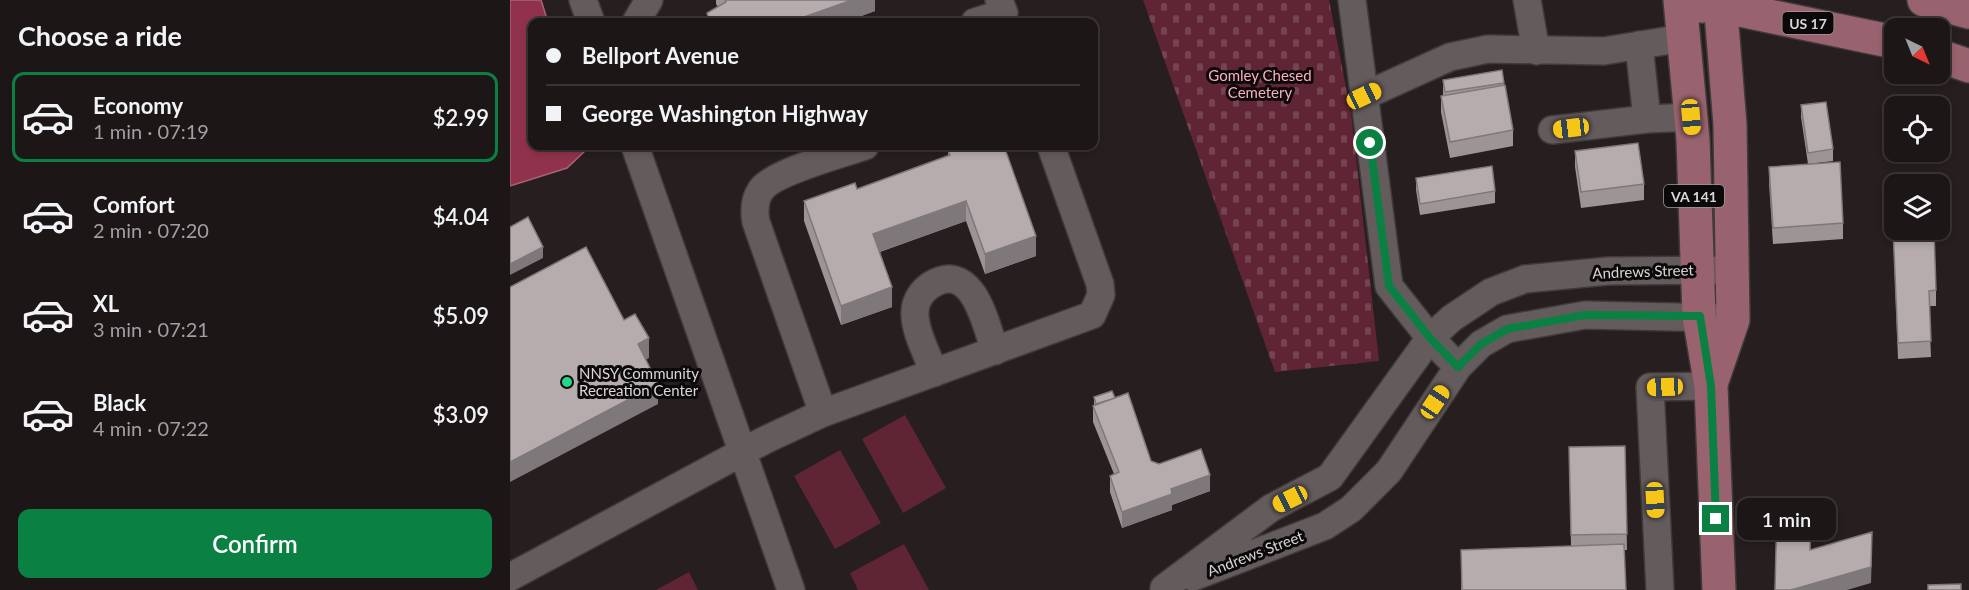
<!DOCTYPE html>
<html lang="en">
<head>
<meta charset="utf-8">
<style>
	:root { --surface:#1c1617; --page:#292324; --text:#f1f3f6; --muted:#a09fa1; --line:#3a3536; --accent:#0b8043 }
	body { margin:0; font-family:Lato,sans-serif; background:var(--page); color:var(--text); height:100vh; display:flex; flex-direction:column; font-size:22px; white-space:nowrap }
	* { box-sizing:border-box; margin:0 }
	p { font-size:20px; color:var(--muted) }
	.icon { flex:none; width:33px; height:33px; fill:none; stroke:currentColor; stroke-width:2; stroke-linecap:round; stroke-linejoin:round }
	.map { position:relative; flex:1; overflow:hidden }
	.sheet { display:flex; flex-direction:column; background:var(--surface); width:510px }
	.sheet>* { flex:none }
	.banner { position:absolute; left:18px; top:18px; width:570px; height:132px; border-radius:12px; box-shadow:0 3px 9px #0003,0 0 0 2px var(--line); display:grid; align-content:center; height:132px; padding:0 18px; background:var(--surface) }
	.needle { width:39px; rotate:137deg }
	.buttons { position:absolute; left:1374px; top:18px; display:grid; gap:12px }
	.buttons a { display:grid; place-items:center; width:66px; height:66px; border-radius:12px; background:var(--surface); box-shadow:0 3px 9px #0003,0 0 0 2px var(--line); font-size:30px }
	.end { position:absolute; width:27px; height:27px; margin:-14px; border:8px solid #0b8043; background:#fff; box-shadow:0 0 0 3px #fff }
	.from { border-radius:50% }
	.bubble { position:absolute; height:42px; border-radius:12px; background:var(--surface); box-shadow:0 3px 9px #0003,0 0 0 2px var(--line); font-size:20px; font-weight:600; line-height:42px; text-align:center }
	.car { position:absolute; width:18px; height:36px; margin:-18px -9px; border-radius:8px; box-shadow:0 0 4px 2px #0007; background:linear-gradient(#f5c518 24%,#345 0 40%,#f5c518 0 76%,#345 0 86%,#f5c518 0) }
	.banner b { display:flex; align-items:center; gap:21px; height:57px; font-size:22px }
	.banner b+b { border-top:2px solid var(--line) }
	.banner i { width:15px; height:15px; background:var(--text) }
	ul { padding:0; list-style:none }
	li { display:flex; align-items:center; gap:18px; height:90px; margin:0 12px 9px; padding:0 6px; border:3px solid transparent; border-radius:12px }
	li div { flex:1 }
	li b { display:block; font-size:22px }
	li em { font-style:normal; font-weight:600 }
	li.active { border-color:var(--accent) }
	li>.icon { width:54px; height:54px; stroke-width:1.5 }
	h2 { padding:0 18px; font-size:27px; line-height:72px }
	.cta { display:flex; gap:12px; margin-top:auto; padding:12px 18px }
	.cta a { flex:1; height:69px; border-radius:12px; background:var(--accent); color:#fff; font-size:24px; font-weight:600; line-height:69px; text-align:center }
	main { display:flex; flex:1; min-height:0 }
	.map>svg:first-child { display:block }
</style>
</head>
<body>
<main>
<section class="sheet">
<h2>Choose a ride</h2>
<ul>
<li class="active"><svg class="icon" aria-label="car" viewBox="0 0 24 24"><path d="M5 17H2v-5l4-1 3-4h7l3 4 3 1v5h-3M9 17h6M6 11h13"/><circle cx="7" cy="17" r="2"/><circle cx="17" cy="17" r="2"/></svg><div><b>Economy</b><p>1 min · 07:19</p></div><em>$2.99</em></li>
<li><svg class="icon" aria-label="car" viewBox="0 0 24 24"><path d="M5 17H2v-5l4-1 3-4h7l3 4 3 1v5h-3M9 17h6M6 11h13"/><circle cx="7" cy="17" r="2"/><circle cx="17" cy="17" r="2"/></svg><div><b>Comfort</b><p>2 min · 07:20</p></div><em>$4.04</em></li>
<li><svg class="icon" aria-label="car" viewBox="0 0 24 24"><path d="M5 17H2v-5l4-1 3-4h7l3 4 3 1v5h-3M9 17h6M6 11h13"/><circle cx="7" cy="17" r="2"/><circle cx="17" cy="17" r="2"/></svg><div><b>XL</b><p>3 min · 07:21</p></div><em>$5.09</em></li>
<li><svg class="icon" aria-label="car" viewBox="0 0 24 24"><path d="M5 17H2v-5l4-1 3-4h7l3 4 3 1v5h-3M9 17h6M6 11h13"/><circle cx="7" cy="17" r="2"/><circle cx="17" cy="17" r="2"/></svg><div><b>Black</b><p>4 min · 07:22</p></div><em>$3.09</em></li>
</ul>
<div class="cta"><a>Confirm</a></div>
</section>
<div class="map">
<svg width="1459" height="590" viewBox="0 0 1459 590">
	<defs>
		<pattern id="cemetery-stones" width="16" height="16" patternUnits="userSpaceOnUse" patternTransform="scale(1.5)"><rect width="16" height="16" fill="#602534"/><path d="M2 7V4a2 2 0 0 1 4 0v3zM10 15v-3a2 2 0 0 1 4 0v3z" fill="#764451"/></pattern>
	</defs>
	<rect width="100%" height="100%" fill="#261e1f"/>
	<path fill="url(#cemetery-stones)" d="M633 0H819L841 113 869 361 765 372Z"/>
	<path fill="#602534" d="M395 415 436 488 393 513 352 439Z
		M330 450 371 523 325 549 284 476Z
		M394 544 419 590H348L340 573Z
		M179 572 188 590H146Z"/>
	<path fill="#91324c" stroke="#a86476" stroke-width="1.5" d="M0 0H31L38 22H22V146H76L77 149 57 168 0 186Z"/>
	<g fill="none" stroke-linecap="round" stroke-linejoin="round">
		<g stroke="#403a3a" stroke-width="30">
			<path id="minor" d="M73 0 81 22
				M842 0 879 286 920 338 948 367
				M1017 0 1026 51
				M126 22 139 0
				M465 22 494 13 489 0
				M1129 45 1137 119 1181 117
				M854 96 940 57 978 49 1094 51 1173 38
				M1042 130 1137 119
				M125 146 281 590
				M424 373C418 355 404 331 405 312 405 301 412 291 421 285 463 259 476 325 485 351
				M313 413 246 222C244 211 244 200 251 190 263 172 332 154 355 146
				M0 577 255 440 313 413 582 315 591 295 590 284 541 146
				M683 577 815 526 841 509 879 471 948 367 971 344 997 329 1075 315 1209 318
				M654 588 761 508 820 477 920 338 942 318 981 292 1015 279 1098 271 1222 270
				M1150 590 1140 387 1201 386"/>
		</g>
		<g stroke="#403a3a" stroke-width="36">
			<path id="major" d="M1170 0 1183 140 1189 316 1201 386 1209 590
				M1414 0 1459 12
				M1189 6H1211L1384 42
				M1430 56 1459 66
				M1202 381 1223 320 1220 125 1210 0"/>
		</g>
		<use href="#minor" stroke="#645b5d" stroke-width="27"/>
		<use href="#major" stroke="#98636e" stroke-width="33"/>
	</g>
	<path fill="#9d9496" d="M206 0H365V11L335 22H197V13L208 7 206 4Z
		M992 70 994 85 1003 130V146L940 158 931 112V96H933V80Z
		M1291 105 1323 149V161L1298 164 1291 117Z
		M438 151 526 256 475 274 456 221 370 252 382 307 331 325 294 221V201L347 189 438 156Z
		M1065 151 1134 184V200L1071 208 1065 167Z
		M1259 167 1333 223V239L1263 244 1259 183Z
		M906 178 985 191V203L910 215 906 190Z
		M1382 205 1426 290V306H1419L1421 357 1388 359Z
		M584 397 605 398 641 461 700 491 662 505V510L612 528 600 492V476L604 474 583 422V406L584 405Z
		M1115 446 1117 550H1114L1116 590H951V550L1061 546 1059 447Z"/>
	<path fill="#7f787a" d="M342 0H365V11L335 22H280Z
		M456 201V221L363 254V234Z
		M526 236V256L475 274V254Z
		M33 247V258L0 275V264Z
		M382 287V307L331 325V306Z
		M139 338V358L128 364V344Z
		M148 384V404L0 482V462Z
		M700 475V491L662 505V510L612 528V512L661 489Z
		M1362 548 1361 583 1337 590H1281Z"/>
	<path fill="#b6acae" stroke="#7f787a" stroke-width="1.5" d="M215 0H342L280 22H200L197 13 216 2Z
		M992 70 994 83 935 92 933 80Z
		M995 85 1003 130 940 142 931 96Z
		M1316 102 1323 149 1298 153 1291 105Z
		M1128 143 1134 184 1071 192 1065 151Z
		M453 146H494L526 236 475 254 456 201 363 234 382 287 331 306 294 201 345 183 347 189 440 155 438 151Z
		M1330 162 1333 223 1263 228 1259 167Z
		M982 166 985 191 910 204 906 178Z
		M1384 204V230H1424L1426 290 1419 291 1421 341 1388 343 1382 205Z
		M18 217 33 247 0 264V227Z
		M76 247 114 320 125 314 139 338 128 344 148 384 0 462V287Z
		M602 391 605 398 586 404 584 397Z
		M618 393 641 461 649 464 691 449 700 475 661 489 662 494 612 512 600 476 609 472 583 406Z
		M1115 446 1117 534 1061 535 1059 447Z
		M1301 498 1300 550 1362 532 1361 567 1281 590H1265L1267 507Z
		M1114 544 1116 590H952L951 550Z
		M1451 584V590H1418V585Z"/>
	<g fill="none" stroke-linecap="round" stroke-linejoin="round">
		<path stroke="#0b8043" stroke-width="8" d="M860 143 879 286 920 338 948 367 971 344 997 329 1075 315 1190 316 1201 386 1206 519"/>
	</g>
	<circle fill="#21d887" stroke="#0c090a" stroke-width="2" cx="57" cy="382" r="6"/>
	<g text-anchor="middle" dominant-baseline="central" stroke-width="6" stroke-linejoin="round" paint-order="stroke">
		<g fill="#0c090a" stroke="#9e999a" stroke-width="1.5">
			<rect x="1272.5" y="12" width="51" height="22" rx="4.5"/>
			<rect x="1154" y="185" width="60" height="22" rx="4.5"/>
		</g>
		<g font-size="14" font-weight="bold" fill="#dcd7d7">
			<text x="1298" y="23">US 17</text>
			<text x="1184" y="196">VA 141</text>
		</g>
		<g font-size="15" fill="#fdadbc" stroke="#0c090a">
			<text x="750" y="75">Gomley Chesed<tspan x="750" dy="17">Cemetery</tspan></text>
		</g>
		<g font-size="15" fill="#dcd7d7" stroke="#0c090a">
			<text transform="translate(1133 271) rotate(-2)">Andrews Street</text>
			<text transform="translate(745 553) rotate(-21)">Andrews Street</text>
		</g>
		<g font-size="15" fill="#dcd7d7" stroke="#0c090a" text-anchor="start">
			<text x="69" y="373">NNSY Community<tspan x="69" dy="17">Recreation Center</tspan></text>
		</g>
	</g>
</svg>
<div class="buttons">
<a><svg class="needle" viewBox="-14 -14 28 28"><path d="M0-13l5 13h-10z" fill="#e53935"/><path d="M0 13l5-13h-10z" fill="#a09fa1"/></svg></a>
<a><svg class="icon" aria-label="locate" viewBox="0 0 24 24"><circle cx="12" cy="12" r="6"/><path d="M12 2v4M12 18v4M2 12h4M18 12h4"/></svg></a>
<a><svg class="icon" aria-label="layers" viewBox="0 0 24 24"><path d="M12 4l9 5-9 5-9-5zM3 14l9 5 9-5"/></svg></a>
</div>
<i class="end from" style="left:860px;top:143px"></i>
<i class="end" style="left:1206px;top:519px"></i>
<div class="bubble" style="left:1227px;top:498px;width:99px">1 min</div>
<i class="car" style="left:854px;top:96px;rotate:65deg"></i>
<i class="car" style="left:1181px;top:117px;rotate:175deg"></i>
<i class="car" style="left:1061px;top:128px;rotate:263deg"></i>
<i class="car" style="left:1155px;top:387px;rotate:268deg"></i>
<i class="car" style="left:925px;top:402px;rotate:34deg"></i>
<i class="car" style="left:780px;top:499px;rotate:244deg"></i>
<i class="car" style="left:1145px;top:500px;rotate:177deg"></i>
<div class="banner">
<b><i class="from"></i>Bellport Avenue</b>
<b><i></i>George Washington Highway</b>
</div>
</div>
</main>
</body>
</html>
